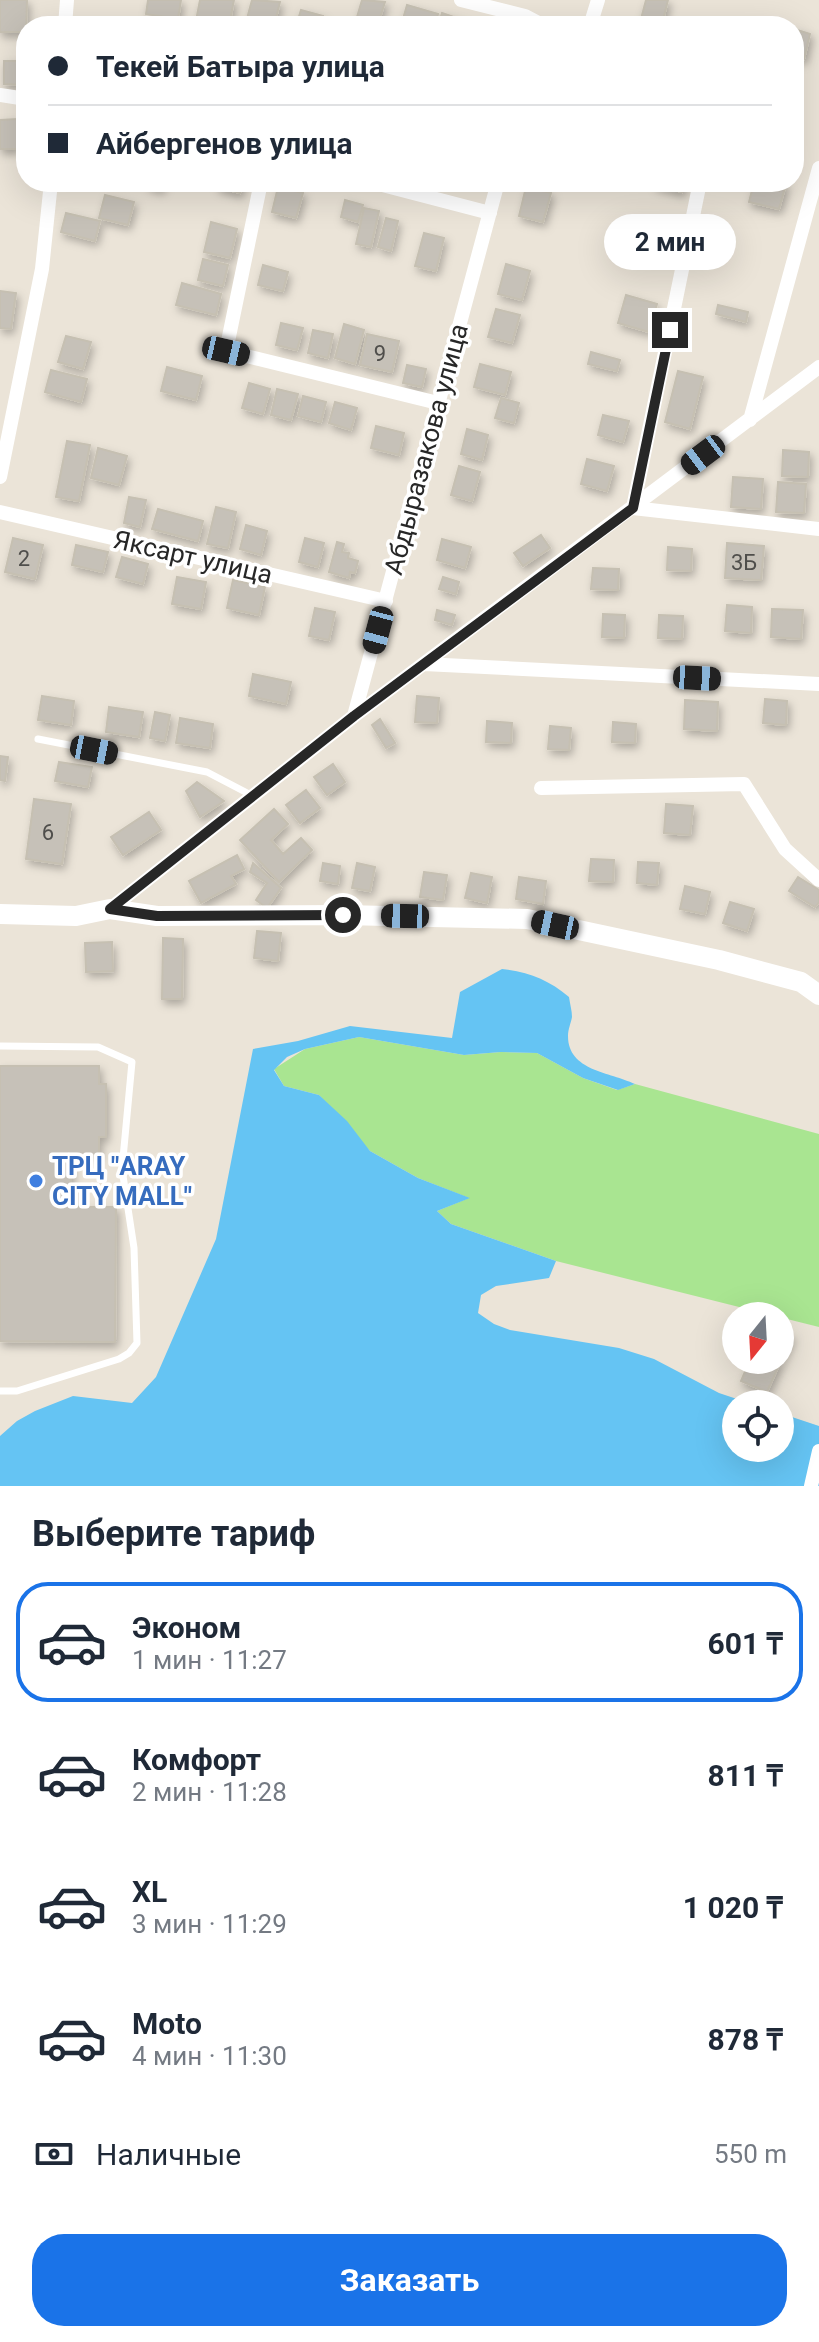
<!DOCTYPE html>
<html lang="ru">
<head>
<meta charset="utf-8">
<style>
	:root { --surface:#fff; --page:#f6f6f7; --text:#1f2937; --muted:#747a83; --line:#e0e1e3; --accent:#1a73e8 }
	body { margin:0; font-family:Roboto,sans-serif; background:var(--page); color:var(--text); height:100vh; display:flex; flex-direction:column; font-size:30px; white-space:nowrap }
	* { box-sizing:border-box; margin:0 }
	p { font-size:26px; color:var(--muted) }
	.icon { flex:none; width:44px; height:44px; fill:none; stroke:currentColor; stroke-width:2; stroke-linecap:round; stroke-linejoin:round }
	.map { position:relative; height:1486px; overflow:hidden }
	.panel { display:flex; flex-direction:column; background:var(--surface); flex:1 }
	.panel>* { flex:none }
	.hud { position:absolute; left:16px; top:16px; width:788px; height:176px; border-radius:32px; box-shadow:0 8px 32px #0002; display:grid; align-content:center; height:176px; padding:0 32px; background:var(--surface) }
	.needle { width:52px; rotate:198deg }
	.controls { position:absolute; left:722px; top:1302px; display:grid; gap:16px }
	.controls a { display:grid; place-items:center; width:72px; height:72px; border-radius:50%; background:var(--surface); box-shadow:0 8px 32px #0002; font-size:40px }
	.end { position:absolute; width:36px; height:36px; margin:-18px; border:10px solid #272727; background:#fff; box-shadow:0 0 0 4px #fff }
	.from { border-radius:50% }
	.bubble { position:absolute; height:56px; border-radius:28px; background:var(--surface); box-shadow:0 8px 32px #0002; font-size:26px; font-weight:700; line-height:56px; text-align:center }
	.car { position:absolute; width:24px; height:48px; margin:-24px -12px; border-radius:10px; box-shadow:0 0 6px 2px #0007; background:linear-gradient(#222 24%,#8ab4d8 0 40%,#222 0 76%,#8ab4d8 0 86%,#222 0) }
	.hud b { display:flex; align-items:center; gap:28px; height:76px; font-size:30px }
	.hud b+b { border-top:2px solid var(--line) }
	.hud i { width:20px; height:20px; background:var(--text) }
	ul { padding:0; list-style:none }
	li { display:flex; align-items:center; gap:24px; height:120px; margin:0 16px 12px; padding:0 16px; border:4px solid transparent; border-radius:32px }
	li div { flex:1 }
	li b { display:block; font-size:30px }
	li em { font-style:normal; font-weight:700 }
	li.selected { border-color:var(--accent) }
	li>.icon { width:72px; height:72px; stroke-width:1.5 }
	h2 { padding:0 32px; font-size:36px; line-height:96px }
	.pay { display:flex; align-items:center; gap:20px; height:88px; padding:0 32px; font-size:30px }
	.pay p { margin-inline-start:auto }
	.action { display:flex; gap:16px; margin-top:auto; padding:16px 32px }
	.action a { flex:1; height:92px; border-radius:32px; background:var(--accent); color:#fff; font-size:32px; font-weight:700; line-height:92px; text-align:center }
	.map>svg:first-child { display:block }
</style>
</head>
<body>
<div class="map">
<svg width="819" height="1486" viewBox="0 0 819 1486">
	<defs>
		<filter id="shadow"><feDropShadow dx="2.5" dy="4.5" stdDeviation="4" flood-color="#0004"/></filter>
	</defs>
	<rect width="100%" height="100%" fill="#ebe4d8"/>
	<path fill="#a9e591" d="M359 1037 464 1055 501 1052 537 1053 583 1078 617 1090 635 1084 819 1134V1327L556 1261 451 1224 437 1211 469 1198 418 1178 370 1151 319 1095 284 1086 274 1069 305 1049Z"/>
	<path fill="#65c4f3" d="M502 969C529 972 549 980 569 997 570 1004 572 1011 572 1017 571 1023 568 1029 568 1036 568 1071 610 1072 635 1084L618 1090 583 1078 537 1053 501 1052 464 1055 359 1037 305 1049 287 1057 274 1070 284 1086 319 1095 347 1121 370 1151 418 1178 470 1198 437 1211 451 1224 556 1261 549 1278 496 1286 481 1295 478 1313 494 1324 510 1330 619 1348 654 1359 719 1393 752 1404H736V1448H780V1413L819 1426V1486H0V1436L17 1421 35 1411 73 1396 132 1403 156 1377 216 1239 253 1049 298 1041 350 1026 452 1038 460 992Z"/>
	<path fill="#c6c1b8" stroke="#c6c0b2" stroke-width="2" filter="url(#shadow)" d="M0 0H27L26 32H0Z
		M148 0H181L178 19 146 14Z
		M200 0H234L229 26H195Z
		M252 0 280 2 274 26H245Z
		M362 0 385 2 378 24 357 17Z
		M646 0H668L662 24 641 19Z
		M407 5 438 14 435 26H401Z
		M301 10 323 16 320 26H296Z
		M442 13 466 21 464 26H438Z
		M794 29 810 34 804 59 794 57Z
		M4 61H26V85L4 84Z
		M17 119V149H0V120Z
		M148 182H163L161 189 147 185Z
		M218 182H243L240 193 217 187Z
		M655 182H685L682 192 654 185Z
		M754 182 786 184 779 209 749 202Z
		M278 187 303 193 296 218 272 212Z
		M526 187 551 193 543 222 519 216Z
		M105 195 134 202 128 225 99 218Z
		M345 200 363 205 358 222 341 217Z
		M364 208 379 211 371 247 356 244Z
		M66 213 100 221 95 241 61 232Z
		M386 218 398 221 391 251 378 247Z
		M647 220 673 226 666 253 641 246Z
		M211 222 237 229 230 258 204 252Z
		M424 233 444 238 436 271 415 266Z
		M203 259 228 265 223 286 198 280Z
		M506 264 530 271 522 300 498 294Z
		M263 265 288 272 283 291 258 285Z
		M182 283 221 294 216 315 176 305Z
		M0 291 16 293 11 329 0 328Z
		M626 295 657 304 649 332 618 323Z
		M718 305 748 312 746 322 716 314Z
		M496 309 520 315 512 343 488 337Z
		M281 323 303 328 297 350 276 345Z
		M344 324 364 330 355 364 335 358Z
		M313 330 333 334 328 358 308 353Z
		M367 334 399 341 392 372 360 365Z
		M66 336 91 342 83 369 58 362Z
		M591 352 620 360 617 371 588 364Z
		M480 364 511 372 505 395 474 387Z
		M407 365 426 369 422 387 403 383Z
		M167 367 202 376 196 400 161 391Z
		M51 370 87 379 81 402 45 392Z
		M678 371 703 377 690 429 665 422Z
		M249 383 270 389 263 414 242 408Z
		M277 389 298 394 291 420 271 415Z
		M303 396 326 402 321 422 298 416Z
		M501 398 519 403 514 423 495 418Z
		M335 402 357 408 351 430 329 423Z
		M603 415 629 421 623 442 598 435Z
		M376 426 404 433 399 455 371 448Z
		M467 429 488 435 482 460 461 454Z
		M67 441 90 445 79 501 56 497Z
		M98 448 127 456 119 485 91 478Z
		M783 450 809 452 808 477 782 476Z
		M587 459 614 466 607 491 581 484Z
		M459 466 480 472 472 501 451 495Z
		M733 477 763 479 761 509 731 507Z
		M778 482 806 484 804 513 776 512Z
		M129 497 146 500 140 527 124 523Z
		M216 507 236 512 228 548 207 544Z
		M158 509 203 521 198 541 152 529Z
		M246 525 267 531 261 555 240 549Z
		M541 535 550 548 523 566 514 553Z
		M13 538 43 545 35 579 5 572Z
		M305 538 324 543 318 567 299 562Z
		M442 539 471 547 465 568 437 560Z
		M337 542 344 544 342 552 349 553 348 558 358 561 355 573 350 572 349 578 329 572Z
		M727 543 764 546 761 580 725 578Z
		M76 545 108 552 103 572 72 565Z
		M668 547 692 549 691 571 667 570Z
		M122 557 148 564 143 584 116 577Z
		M593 568 619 569 618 590 591 589Z
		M177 577 206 582 201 609 172 604Z
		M443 577 459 582 456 594 439 589Z
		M233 580 265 587 259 615 227 608Z
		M727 605 752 607 751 633 725 631Z
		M315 608 335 612 329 640 309 636Z
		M772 609 803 610 801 639 771 637Z
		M437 610 455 615 452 625 435 620Z
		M603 614 625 615 624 638 602 637Z
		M659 615 683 616 682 639 658 638Z
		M253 674 291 682 286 704 249 696Z
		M42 696 74 701 71 725 38 720Z
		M417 696 439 698 437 723 415 722Z
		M765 699 787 701 786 725 763 723Z
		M685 700 718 702 717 731 684 729Z
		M109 707 143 712 139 737 106 732Z
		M155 712 170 715 165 741 150 738Z
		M180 718 213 724 210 748 176 743Z
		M380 719 395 743 386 748 372 725Z
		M487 721 512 723 511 743 486 742Z
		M613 722 636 724 635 743 612 742Z
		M550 726 571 728 569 750 548 749Z
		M0 756 8 757 5 781 0 780Z
		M59 762 92 767 88 787 55 781Z
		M333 764 345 782 327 795 314 777Z
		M197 782 224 801 200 817 186 791Z
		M306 790 320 808 300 823 286 805Z
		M34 799 71 804 62 864 26 859Z
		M666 804 693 806 690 835 664 833Z
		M274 809 288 824 271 840 283 854 301 838 312 850 279 882 240 840Z
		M149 812 161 830 123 855 111 837Z
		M237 855 244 869 231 876 236 884 201 903 189 881Z
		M591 859 614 860 613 882 589 881Z
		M638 862 659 863 657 885 637 883Z
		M253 863 281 888 267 908 256 900 267 883 250 872Z
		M323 863 340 866 338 884 320 881Z
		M357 863 375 867 370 891 352 888Z
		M424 872 447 875 443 900 420 897Z
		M471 873 492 877 487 903 465 898Z
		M519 877 546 881 543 904 516 899Z
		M798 877 819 890V902L815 907 789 891Z
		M685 886 710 892 705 914 680 909Z
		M730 902 754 909 747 931 723 923Z
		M257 931 281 933 278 961 254 958Z
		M163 938 183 939 182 999H162Z
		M112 942 113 971 86 972 85 943Z
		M0 1066H99V1084H106V1137H99V1155H71V1207H116L115 1342 0 1341Z
		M780 1331 792 1336 767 1392 741 1381 750 1360H780Z"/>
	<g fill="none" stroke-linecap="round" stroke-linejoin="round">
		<path stroke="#fff" stroke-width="7" d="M38 739 207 772 253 796
			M0 1046 98 1047 132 1062 122 1169 134 1248 137 1343 129 1353 119 1359 17 1391H0"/>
		<path stroke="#fff" stroke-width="14" d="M461 0 525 16 544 26
			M65 26 67 0
			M590 26 598 0
			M0 95 26 99
			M261 182 226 351 438 403
			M371 182 490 213
			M700 182 633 508 819 529
			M750 420 819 168
			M0 477 42 269 51 182
			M0 512 386 601
			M424 664 819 684
			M354 716 498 182
			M541 788 744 784 785 849 819 880
			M110 909 354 716 819 367
			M811 1486 819 1451"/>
		<path stroke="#fff" stroke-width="20" d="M0 914 76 916 110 909 157 916 343 915 527 919 719 960 801 982 819 995"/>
	</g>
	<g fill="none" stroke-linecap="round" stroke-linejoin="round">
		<path stroke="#272727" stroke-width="10" d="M343 915 157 916 110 909 354 716 633 508 670 330"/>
	</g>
	<circle fill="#3f7fe0" stroke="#fff" stroke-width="3" cx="36" cy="1181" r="8"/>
	<g text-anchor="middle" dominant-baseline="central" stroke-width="7" stroke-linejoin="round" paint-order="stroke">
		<g font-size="22" fill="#4f4e4b">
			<text x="380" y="353">9</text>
			<text x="24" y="558">2</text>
			<text x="744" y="562">3Б</text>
			<text x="48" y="832">6</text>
		</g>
		<g font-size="26" fill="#272727" stroke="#fff">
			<text transform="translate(426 449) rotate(-75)">Абдыразакова улица</text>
			<text transform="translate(193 557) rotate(13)">Яксарт улица</text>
		</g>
		<g font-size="26" font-weight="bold" fill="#366cbe" stroke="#fff" text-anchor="start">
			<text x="52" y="1166">ТРЦ "ARAY<tspan x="52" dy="30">CITY MALL"</tspan></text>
		</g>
	</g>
</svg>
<div class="controls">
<a><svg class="needle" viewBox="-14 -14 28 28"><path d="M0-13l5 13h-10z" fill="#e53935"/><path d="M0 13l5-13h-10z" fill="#747a83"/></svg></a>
<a><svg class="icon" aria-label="locate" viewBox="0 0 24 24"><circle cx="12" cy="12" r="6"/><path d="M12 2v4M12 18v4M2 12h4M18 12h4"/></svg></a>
</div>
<i class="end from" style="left:343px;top:915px"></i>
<i class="end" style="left:670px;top:330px"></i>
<div class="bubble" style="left:604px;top:214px;width:132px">2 мин</div>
<i class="car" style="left:226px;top:351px;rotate:103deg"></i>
<i class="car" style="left:703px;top:455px;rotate:233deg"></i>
<i class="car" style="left:378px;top:630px;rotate:195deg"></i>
<i class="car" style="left:697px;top:678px;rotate:93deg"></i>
<i class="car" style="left:94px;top:750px;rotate:101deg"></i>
<i class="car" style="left:405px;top:916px;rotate:271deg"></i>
<i class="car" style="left:555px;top:925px;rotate:282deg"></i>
<div class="hud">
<b><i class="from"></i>Текей Батыра улица</b>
<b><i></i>Айбергенов улица</b>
</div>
</div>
<section class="panel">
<h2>Выберите тариф</h2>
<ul>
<li class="selected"><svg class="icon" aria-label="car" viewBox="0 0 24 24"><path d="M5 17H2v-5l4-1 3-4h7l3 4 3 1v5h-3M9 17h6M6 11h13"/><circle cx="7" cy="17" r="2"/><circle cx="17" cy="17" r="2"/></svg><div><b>Эконом</b><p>1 мин · 11:27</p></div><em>601 ₸</em></li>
<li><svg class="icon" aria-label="car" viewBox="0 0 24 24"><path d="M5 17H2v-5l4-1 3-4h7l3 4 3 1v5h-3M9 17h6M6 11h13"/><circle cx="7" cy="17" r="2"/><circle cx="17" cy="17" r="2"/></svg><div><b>Комфорт</b><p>2 мин · 11:28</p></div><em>811 ₸</em></li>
<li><svg class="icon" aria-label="car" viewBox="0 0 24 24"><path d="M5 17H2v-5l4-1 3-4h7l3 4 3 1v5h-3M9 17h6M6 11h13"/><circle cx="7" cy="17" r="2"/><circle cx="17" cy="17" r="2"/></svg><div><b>XL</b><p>3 мин · 11:29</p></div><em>1 020 ₸</em></li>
<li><svg class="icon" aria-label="car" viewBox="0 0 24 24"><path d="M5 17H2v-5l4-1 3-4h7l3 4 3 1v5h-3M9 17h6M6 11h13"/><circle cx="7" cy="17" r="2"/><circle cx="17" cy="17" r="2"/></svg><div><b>Moto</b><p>4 мин · 11:30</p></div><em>878 ₸</em></li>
</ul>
<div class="pay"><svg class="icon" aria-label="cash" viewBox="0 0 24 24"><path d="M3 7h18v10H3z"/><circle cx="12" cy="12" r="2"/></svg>Наличные<p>550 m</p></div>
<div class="action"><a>Заказать</a></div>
</section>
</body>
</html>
